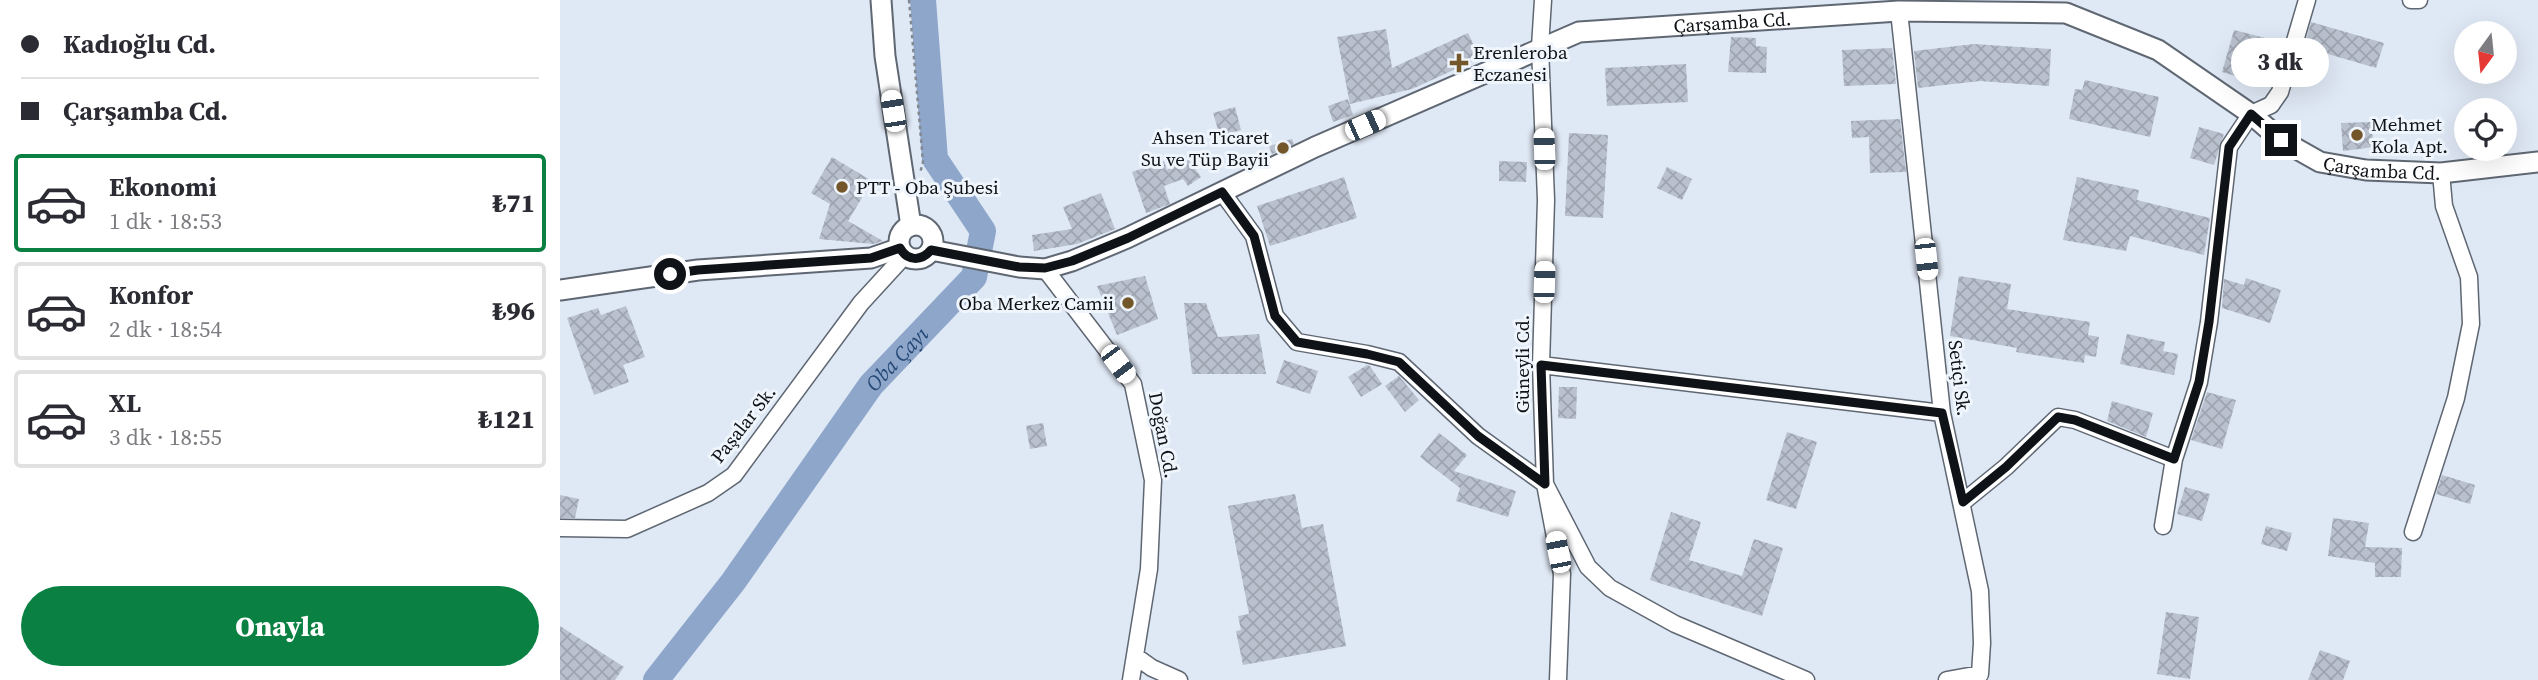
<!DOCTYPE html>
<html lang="tr">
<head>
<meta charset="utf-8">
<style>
	:root { --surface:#fff; --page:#f7f7f7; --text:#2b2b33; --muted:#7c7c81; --line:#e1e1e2; --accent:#0b8043 }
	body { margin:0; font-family:"Source Serif 4",serif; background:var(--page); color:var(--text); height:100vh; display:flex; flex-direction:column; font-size:26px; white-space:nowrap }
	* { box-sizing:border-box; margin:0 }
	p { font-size:23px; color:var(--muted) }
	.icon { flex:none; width:38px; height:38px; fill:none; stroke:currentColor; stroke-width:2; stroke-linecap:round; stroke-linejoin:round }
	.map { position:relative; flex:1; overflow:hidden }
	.sheet { display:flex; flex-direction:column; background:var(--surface); width:560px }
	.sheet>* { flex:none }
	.top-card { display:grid; align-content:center; height:154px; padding:0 21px; background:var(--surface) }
	.needle { width:46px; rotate:195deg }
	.fabs { position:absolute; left:1894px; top:21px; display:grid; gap:14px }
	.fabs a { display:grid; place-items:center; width:63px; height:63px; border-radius:50%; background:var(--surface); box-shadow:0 7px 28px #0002; font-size:35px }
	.end { position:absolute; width:32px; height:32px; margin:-16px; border:9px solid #0f1217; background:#fff; box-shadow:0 0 0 4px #fff }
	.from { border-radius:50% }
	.bubble { position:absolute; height:49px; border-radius:24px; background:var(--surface); box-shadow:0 7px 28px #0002; font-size:23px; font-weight:800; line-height:49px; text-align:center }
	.car { position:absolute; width:21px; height:42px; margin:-21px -10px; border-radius:9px; box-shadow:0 0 5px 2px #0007; background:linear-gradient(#fff 24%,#345 0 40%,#fff 0 76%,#345 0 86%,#fff 0) }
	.top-card b { display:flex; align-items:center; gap:24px; height:66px; font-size:26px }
	.top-card b+b { border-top:2px solid var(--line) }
	.top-card i { width:18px; height:18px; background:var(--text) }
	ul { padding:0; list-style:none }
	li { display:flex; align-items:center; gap:21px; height:98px; margin:0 14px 10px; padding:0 7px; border:4px solid var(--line); border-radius:7px }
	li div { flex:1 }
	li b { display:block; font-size:26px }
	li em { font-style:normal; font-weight:800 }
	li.current { border-color:var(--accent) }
	li>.icon { width:63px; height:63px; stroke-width:1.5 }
	.button { display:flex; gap:14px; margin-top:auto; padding:14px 21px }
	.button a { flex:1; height:80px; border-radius:42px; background:var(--accent); color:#fff; font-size:28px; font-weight:800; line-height:80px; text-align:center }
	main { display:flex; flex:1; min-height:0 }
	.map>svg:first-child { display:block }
</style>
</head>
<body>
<main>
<section class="sheet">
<div class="top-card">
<b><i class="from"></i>Kadıoğlu Cd.</b>
<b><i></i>Çarşamba Cd.</b>
</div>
<ul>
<li class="current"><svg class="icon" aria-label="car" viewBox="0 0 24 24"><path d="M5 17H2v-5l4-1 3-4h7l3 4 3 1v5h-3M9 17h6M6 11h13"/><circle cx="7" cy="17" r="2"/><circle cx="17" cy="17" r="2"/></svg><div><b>Ekonomi</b><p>1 dk · 18:53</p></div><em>₺71</em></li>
<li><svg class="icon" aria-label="car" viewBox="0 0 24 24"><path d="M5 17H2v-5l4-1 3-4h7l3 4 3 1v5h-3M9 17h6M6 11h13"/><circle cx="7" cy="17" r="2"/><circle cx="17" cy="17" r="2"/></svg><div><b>Konfor</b><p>2 dk · 18:54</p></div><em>₺96</em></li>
<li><svg class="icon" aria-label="car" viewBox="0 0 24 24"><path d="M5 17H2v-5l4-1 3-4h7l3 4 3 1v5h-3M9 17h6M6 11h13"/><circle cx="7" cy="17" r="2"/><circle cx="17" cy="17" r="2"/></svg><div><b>XL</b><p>3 dk · 18:55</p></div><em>₺121</em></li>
</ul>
<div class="button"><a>Onayla</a></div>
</section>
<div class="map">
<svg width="1978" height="680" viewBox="0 0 1978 680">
	<defs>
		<pattern id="building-cross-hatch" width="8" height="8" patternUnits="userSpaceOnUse" patternTransform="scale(1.75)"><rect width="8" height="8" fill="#b9c1ce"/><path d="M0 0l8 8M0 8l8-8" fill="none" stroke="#9ea5b0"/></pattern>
	</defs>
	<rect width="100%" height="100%" fill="#dfe8f5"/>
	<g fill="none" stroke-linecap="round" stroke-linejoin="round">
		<path stroke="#8da6c9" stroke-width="26" id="s1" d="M96 680 173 582 311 385 414 277 423 231 375 159 363 0"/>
	</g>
	<path fill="url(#building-cross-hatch)" d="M1751 22 1824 43 1816 68 1744 47Z
		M826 29 832 68 908 33 920 58 852 89 790 104 777 37Z
		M1674 30 1705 38 1693 81 1662 72Z
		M1171 37 1196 38V46L1207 47 1206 73 1168 72Z
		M1414 44 1491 49 1489 86 1420 81 1358 88 1354 51Z
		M1332 48 1336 84 1284 86 1282 50Z
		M1126 64 1128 102 1047 106 1045 68Z
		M1525 80 1599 97 1590 137 1509 119 1515 89 1522 90Z
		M788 99 793 115 773 122 768 106Z
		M675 107 681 130 660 136 653 113Z
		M1340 119 1346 172 1310 173 1309 137 1292 138 1291 121Z
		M1811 122 1814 147 1783 151 1781 123Z
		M1639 127 1664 134 1654 165 1630 158Z
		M1009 133 1048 135 1043 218 1005 216Z
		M732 139 734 144 712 154 709 146Z
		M626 156 641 177 628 186 623 179 604 186 610 204 586 213 572 172 604 161 607 170Z
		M272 157 312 181 288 221 323 241 313 244 259 239 270 204 251 193Z
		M939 161 967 162 966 182 939 181Z
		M1107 167 1132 179 1122 200 1097 188Z
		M784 177 797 218 710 246 697 206Z
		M1517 177 1579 190 1577 200 1650 218 1644 255 1570 236 1566 251 1503 240Z
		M541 193 555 229 517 244 474 251 472 235 512 229 503 207Z
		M585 276 598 319 557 335 537 286Z
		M1399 276 1451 284 1447 309 1530 322 1528 335 1539 337 1536 357 1525 355 1524 363 1456 352 1457 348 1390 336Z
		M1686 278 1721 290 1710 323 1662 308 1664 279 1684 285Z
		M624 303H646L658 337 699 334 706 374H632Z
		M66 306 85 357 63 365 69 382 34 395 7 318 38 308 41 315Z
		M1567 334 1605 342 1603 351 1618 354 1614 375 1560 364Z
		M724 360 758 371 750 394 716 383Z
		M807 365 810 366 822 384 801 397 788 377Z
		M839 376 859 400 845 412 825 386Z
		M999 387H1017L1016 419 998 418Z
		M1647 392 1676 400 1662 449 1631 440Z
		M1552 401 1593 413 1586 437 1547 421Z
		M483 423 487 446 470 449 466 426Z
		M1227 432 1257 442 1236 509 1206 500Z
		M879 433 907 455 894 471 956 491 948 517 896 501 900 488 860 457Z
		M1882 475 1915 485 1910 504 1876 494Z
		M1625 487 1650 494 1642 521 1617 514Z
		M735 494 742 528 763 524 786 646 683 665 676 631 681 630 678 616 689 614 668 506Z
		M0 495 19 499 15 518H0Z
		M1111 512 1141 522 1129 560 1182 576 1194 539 1223 548 1202 616 1090 580Z
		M1773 518 1809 523 1805 547 1842 548 1841 577H1815V563L1768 556Z
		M1706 526 1732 533 1727 551 1701 544Z
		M1606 612 1639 617 1630 679 1597 674Z
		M0 626 64 667 55 680H0Z
		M1760 650 1790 661 1783 680H1748Z"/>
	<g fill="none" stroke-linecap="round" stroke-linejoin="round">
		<g stroke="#5f6772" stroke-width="19">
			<path id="minor" d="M983 0 980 47 986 200 981 365 985 484 1002 574 998 680
				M1851 0H1859
				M1339 11 1382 413 1420 591 1422 643 1420 674 1387 680
				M662 192 694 236 715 316 737 342 807 354 839 362 918 436 985 484 1028 567 1050 588 1115 624 1246 680
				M485 269 573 384 593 480 589 569 571 680
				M981 365 1382 413
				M1403 502 1446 467 1498 417 1515 420 1614 459
				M1603 526 1614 459 1639 382 1649 322 1669 147 1691 114 1711 105 1720 92 1747 0
				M0 528 67 529 148 493 174 475 301 303 345 255
				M1853 532 1896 398 1911 324 1909 277 1884 206 1881 173
				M575 656 592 668 619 680"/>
		</g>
		<g stroke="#5f6772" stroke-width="23">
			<g id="tertiary">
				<path d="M321 0 325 56 351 226"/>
				<circle cx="356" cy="242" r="17"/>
				<path id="s2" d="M371 250 459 267 485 269 512 261 567 238 755 147 1019 32 1339 11 1506 13 1598 50 1691 114 1721 140 1760 162 1806 170 1881 173 1978 162"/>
				<path d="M0 290 138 270 311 258 340 248"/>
			</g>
		</g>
		<path stroke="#828992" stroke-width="2.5" stroke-dasharray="3.5 3.5" stroke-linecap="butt" d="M349 0 363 162 360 173"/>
		<use href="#minor" stroke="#fff" stroke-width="16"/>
		<use href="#tertiary" stroke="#fff" stroke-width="19"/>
	</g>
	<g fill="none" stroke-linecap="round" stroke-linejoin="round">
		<path stroke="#0f1217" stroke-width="9" d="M110 274 138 270 311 258 340 248C347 261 361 262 371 250L459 267 485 268 512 261 568 238 662 192 694 236 715 316 737 342 807 354 839 362 918 436 985 484 981 365 1382 413 1403 502 1446 467 1498 417 1515 420 1614 459 1639 382 1649 322 1669 147 1691 114 1721 140"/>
	</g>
	<g fill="#73562a" stroke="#eff5fc" stroke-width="2.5">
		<path d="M895.5 52.5h7v7h7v7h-7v7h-7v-7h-7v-7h7z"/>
		<circle cx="1797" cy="135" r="7"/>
		<circle cx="723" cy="148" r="7"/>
		<circle cx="282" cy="187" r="7"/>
		<circle cx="568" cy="303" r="7"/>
	</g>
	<g text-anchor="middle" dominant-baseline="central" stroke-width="6" stroke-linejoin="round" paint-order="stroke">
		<g font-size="19" fill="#0f1217" stroke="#eff5fc">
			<text stroke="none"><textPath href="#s2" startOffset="854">Çarşamba Cd.</textPath></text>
			<text stroke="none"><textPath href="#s2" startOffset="1547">Çarşamba Cd.</textPath></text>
			<text transform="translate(962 364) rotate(-90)">Güneyli Cd.</text>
			<text transform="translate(1400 378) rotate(83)">Setiçi Sk.</text>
			<text transform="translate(183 424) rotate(-52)">Paşalar Sk.</text>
			<text transform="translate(604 435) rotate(79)">Doğan Cd.</text>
		</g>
		<g font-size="19" fill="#0f1217" stroke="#eff5fc" text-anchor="start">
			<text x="913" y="52">Erenleroba<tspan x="913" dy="22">Eczanesi</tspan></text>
			<text x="1811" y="124">Mehmet<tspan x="1811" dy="22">Kola Apt.</tspan></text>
			<text x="709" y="137" text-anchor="end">Ahsen Ticaret<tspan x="709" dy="22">Su ve Tüp Bayii</tspan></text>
			<text x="296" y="187">PTT - Oba Şubesi</text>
			<text x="554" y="303" text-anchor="end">Oba Merkez Camii</text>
		</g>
		<g font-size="21" font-style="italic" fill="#274977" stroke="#eff5fc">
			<text stroke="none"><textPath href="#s1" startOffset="402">Oba Çayı</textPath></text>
		</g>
	</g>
</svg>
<div class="fabs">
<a><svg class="needle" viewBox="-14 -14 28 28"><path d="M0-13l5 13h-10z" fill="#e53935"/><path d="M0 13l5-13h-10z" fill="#7c7c81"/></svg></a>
<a><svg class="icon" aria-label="locate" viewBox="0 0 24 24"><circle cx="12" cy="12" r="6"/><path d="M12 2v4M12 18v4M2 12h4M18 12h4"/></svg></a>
</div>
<i class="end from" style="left:110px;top:274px"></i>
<i class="end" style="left:1721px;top:140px"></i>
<div class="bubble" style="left:1671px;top:38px;width:98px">3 dk</div>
<i class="car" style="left:333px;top:111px;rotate:351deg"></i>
<i class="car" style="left:805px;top:125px;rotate:66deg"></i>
<i class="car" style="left:984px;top:149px;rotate:358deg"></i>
<i class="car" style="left:1366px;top:259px;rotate:174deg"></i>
<i class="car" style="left:984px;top:282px;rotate:2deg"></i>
<i class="car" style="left:558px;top:364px;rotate:143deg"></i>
<i class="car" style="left:998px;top:552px;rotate:349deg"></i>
</div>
</main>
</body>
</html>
